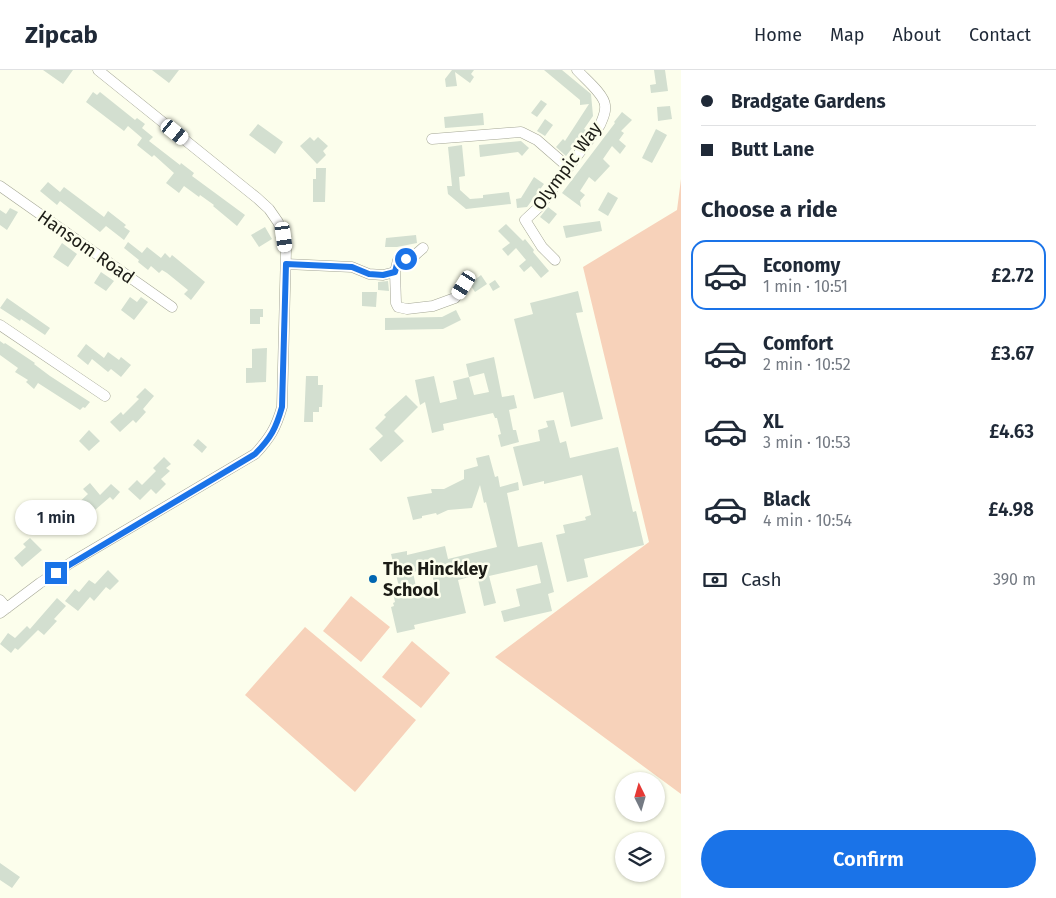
<!DOCTYPE html>
<html lang="en">
<head>
<meta charset="utf-8">
<style>
	:root { --surface:#fff; --page:#f6f6f7; --text:#1f2937; --muted:#747a83; --line:#e0e1e3; --accent:#1a73e8 }
	body { margin:0; font-family:"Fira Sans",sans-serif; background:var(--page); color:var(--text); height:100vh; display:flex; flex-direction:column; font-size:19px; white-space:nowrap }
	* { box-sizing:border-box; margin:0 }
	p { font-size:16px; color:var(--muted) }
	.icon { flex:none; width:28px; height:28px; fill:none; stroke:currentColor; stroke-width:2; stroke-linecap:round; stroke-linejoin:round }
	.map { position:relative; flex:1; overflow:hidden }
	.sheet { display:flex; flex-direction:column; background:var(--surface); width:375px }
	.sheet>* { flex:none }
	.guide { display:grid; align-content:center; height:110px; padding:0 20px; background:var(--surface) }
	.needle { width:32px; rotate:355deg }
	.fabs { position:absolute; left:615px; top:702px; display:grid; gap:10px }
	.fabs a { display:grid; place-items:center; width:50px; height:50px; border-radius:50%; background:var(--surface); box-shadow:0 1px 4px #0004; font-size:25px }
	.end { position:absolute; width:22px; height:22px; margin:-11px; border:6px solid #1a73e8; background:#fff; box-shadow:0 0 0 2px #fff }
	.from { border-radius:50% }
	.bubble { position:absolute; height:35px; border-radius:18px; background:var(--surface); box-shadow:0 1px 4px #0004; font-size:16px; font-weight:600; line-height:35px; text-align:center }
	.car { position:absolute; width:15px; height:30px; margin:-15px -8px; border-radius:6px; box-shadow:0 0 4px 1px #0007; background:linear-gradient(#fff 24%,#345 0 40%,#fff 0 76%,#345 0 86%,#fff 0) }
	.guide b { display:flex; align-items:center; gap:18px; height:48px; font-size:19px }
	.guide b+b { border-top:1px solid var(--line) }
	.guide i { width:12px; height:12px; background:var(--text) }
	ul { padding:0; list-style:none }
	li { display:flex; align-items:center; gap:15px; height:70px; margin:0 10px 8px; padding:0 10px; border:2px solid transparent; border-radius:15px }
	li div { flex:1 }
	li b { display:block; font-size:19px }
	li em { font-style:normal; font-weight:600 }
	li.on { border-color:var(--accent) }
	li>.icon { width:45px; height:45px; stroke-width:1.5 }
	h2 { padding:0 20px; font-size:22px; line-height:60px }
	.pay { display:flex; align-items:center; gap:12px; height:55px; padding:0 20px; font-size:19px }
	.pay p { margin-inline-start:auto }
	.cta { display:flex; gap:10px; margin-top:auto; padding:10px 20px }
	.cta a { flex:1; height:58px; border-radius:30px; background:var(--accent); color:#fff; font-size:20px; font-weight:600; line-height:58px; text-align:center }
	header { display:flex; align-items:center; gap:30px; box-sizing:border-box; height:70px; padding:0 25px; background:var(--surface); border-bottom:1px solid var(--line) }
	header strong { font-size:24px }
	nav { display:flex; gap:28px; margin-inline-start:auto; font-size:18px }
	main { display:flex; flex:1; min-height:0 }
	.map>svg:first-child { display:block }
</style>
</head>
<body>
<header>
<strong>Zipcab</strong>
<nav><a>Home</a><a>Map</a><a>About</a><a>Contact</a></nav>
</header>
<main>
<div class="map">
<svg width="681" height="828" viewBox="0 0 681 828">
	<rect width="100%" height="100%" fill="#fcfeec"/>
	<path fill="#f7d2ba" d="M681 109V724L495 587 649 472 583 197 677 140Z
		M351 526 390 557 361 592 323 561Z
		M305 557 416 650 355 722 245 625Z
		M412 571 450 603 421 638 382 607Z"/>
	<path fill="#d3dfd0" fill-rule="evenodd" d="M43 0H73L63 14Z
		M152 0H179L169 13Z
		M452 0H474L471 4 474 7 470 13 455 2 457 16 446 17 445 9Z
		M544 0H562L591 24 593 46 584 59 586 60 566 86 556 77 563 69 565 71 589 34 580 35V30Z
		M654 0H665L668 21 651 23 650 15 656 14Z
		M93 22 97 25 100 22 135 50 137 48 145 54 142 58 153 67 149 71 180 95 181 93 194 103 192 106 245 145 237 156 213 136 214 135 200 125 199 127 184 116 179 123 166 113 174 103 154 85 152 87 137 75 142 68 128 56 124 61 86 32Z
		M541 30 547 34 537 47 531 43Z
		M670 36 672 49 658 51 657 37Z
		M622 42 632 50 621 61 624 63 619 70 626 76 620 84 612 76 603 89 610 96 595 112 589 107 580 121 585 125 580 131 581 137 562 123 615 53 614 52Z
		M483 43 484 55 445 58 444 47Z
		M545 49 553 55 545 66 537 61Z
		M258 54 283 72 275 84 249 65Z
		M656 59 667 65 652 93 642 88Z
		M310 67 314 71 318 67 328 76 323 81 326 85 317 94 300 76Z
		M521 71 529 78 522 86 518 82 480 87 479 75Z
		M462 75 465 106 459 107 460 120 470 129 483 128V125L509 122 511 134 466 139 448 124 447 116H452L448 77Z
		M316 98H326L325 132H313V109H316Z
		M534 107 544 114 527 137 517 138 516 129 521 128Z
		M48 112 60 122 64 117 104 147 108 141 126 155 124 157 130 161 124 170 106 156 100 162 60 131 57 135 40 121Z
		M608 122 618 128 608 146 598 140Z
		M548 137 557 144 549 154 540 147Z
		M10 138 18 142 7 160 0 155V140L6 144Z
		M600 151 602 161 566 168 563 156Z
		M506 154 523 171 525 169 534 180 533 182 549 201 541 208 531 196 524 202 519 196 526 190 516 178 508 186 502 179 510 173 498 161Z
		M265 157 272 169 259 177 251 165Z
		M416 165 417 173 397 177H385L386 168Z
		M128 172 142 183 147 177 161 188 165 183 170 188 172 185 205 212 191 230 184 224 188 220 167 203 162 200 159 203 151 196 148 200 138 192 139 190 124 178Z
		M62 173 77 184 68 197 53 187Z
		M101 202 114 211 106 221 94 213Z
		M473 204 476 209 481 205 487 214 475 222 466 208Z
		M495 210 500 217 493 221 489 214Z
		M388 211 389 221 378 220V212Z
		M578 221 583 242 576 243 603 349 571 357 563 322 534 329 514 249 533 244 530 233Z
		M362 222H377L376 237 362 236Z
		M130 227 137 232 141 227 148 232 134 250 121 240Z
		M7 228 50 258 45 265 21 249 20 251 0 238Z
		M250 239H263V247H260V254H250Z
		M456 240 461 250 443 259 385 260V248L442 247Z
		M0 271 4 274 5 273 35 293 34 294 50 306 90 332 85 338 83 337 80 340 38 313 34 319 26 312 28 310 15 302 18 298 0 285Z
		M86 274 104 288 108 282 119 290 121 287 131 295 121 307 111 299 108 302 92 289 88 295 77 286Z
		M267 278 266 312 246 313V298H252V279Z
		M494 287 502 327 514 325 517 338 509 340 513 360H516L519 372 501 377 498 365 501 364 497 348H495L493 343 443 354 444 360 432 363 425 332 420 335 415 310 434 306 440 333 457 329 453 311 469 307 466 294ZM484 303 489 322 474 325 469 307Z
		M306 306H318V315H323L322 337H319V342H313V352H304Z
		M145 318 154 326 143 339 146 342 136 353 133 350 120 362 110 352 121 342 123 345 139 329 136 327Z
		M406 325 418 337 394 361 404 371 381 392 369 379 383 366 375 358 386 347 384 345Z
		M554 350 560 373 566 371 570 388 618 377 633 442 636 441 644 475 584 489 588 507 567 512 556 465 565 463 563 455 586 450 585 447 591 445 582 405 544 414V411L523 416 513 377 540 371 538 360 548 357 546 351Z
		M89 360 100 371 89 381 79 371Z
		M198 369 207 377 202 383 193 375Z
		M489 385 495 407 498 406 500 417 518 412 519 420 507 423 518 477 542 472 554 522 548 524 552 541 504 552 501 541 520 536 516 519 541 513 537 495 489 506 496 533 484 536 477 505 458 510 466 543 414 555 415 559 397 563 391 537 394 536 393 533 395 532 393 523 400 521 391 484 407 481V485L445 476 448 489 497 477 486 432 484 433 480 415 472 438 448 440 437 445 436 443 422 446V448L413 450 407 427 432 423 431 419H444L464 409V400L478 396 476 388ZM431 498 434 513 416 517 413 502Z
		M164 387 171 394 166 398 170 401 161 409 166 414 156 424 151 419 140 430 128 419 137 410 142 415 156 401 153 398Z
		M90 413 100 425 111 414 120 422 113 430 110 427 95 440 92 436 87 440 85 438 74 450 66 443 73 436 74 437 88 424 83 419Z
		M30 468 42 480 22 497 14 488 26 477 23 474Z
		M108 500 119 511 110 520 106 517 94 531 90 527 78 541 65 531 75 519 79 522 89 510 95 514Z
		M57 528 66 536 54 549 57 551 44 565 38 560 18 580 15 578 11 583 0 574 8 563 15 568 27 556 30 559Z
		M0 793 20 807 12 818 0 810Z"/>
	<g fill="none" stroke-linecap="round" stroke-linejoin="round">
		<g stroke="#a4a695" stroke-width="11">
			<path id="minor" d="M432 69 521 62 537 70 568 97
				M0 116 172 237
				M555 190 542 177 525 150 540 136 600 55C603 48 606 42 605 35 604 24 584 8 577 0
				M286 194 352 197 369 204 383 205 395 202 398 190 415 185 423 178
				M395 202 396 233 398 237 407 239 433 236 455 228 464 215
				M0 255 105 326
				M0 530 7 538
				M0 543 40 513 72 492 255 384C270 368 276 358 282 337L286 180 284 167 278 152 269 139 257 128 98 0"/>
		</g>
		<use href="#minor" stroke="#fff" stroke-width="10"/>
	</g>
	<g fill="none" stroke-linecap="round" stroke-linejoin="round">
		<path stroke="#1a73e8" stroke-width="6" d="M56 503 255 384C271 368 276 358 282 337L286 194 352 197 369 204 383 205 395 202 398 190 406 189"/>
	</g>
	<circle fill="#0066b2" stroke="#fcfeec" stroke-width="2" cx="373" cy="509" r="5"/>
	<g text-anchor="middle" dominant-baseline="central" stroke-width="5" stroke-linejoin="round" paint-order="stroke">
		<g font-size="18" fill="#1c1c16" stroke="#fcfeec">
			<text transform="translate(567 96) rotate(-54)">Olympic Way</text>
			<text transform="translate(86 177) rotate(35)">Hansom Road</text>
		</g>
		<g font-size="18" font-weight="bold" fill="#1c1c16" stroke="#fcfeec" text-anchor="start">
			<text x="383" y="499">The Hinckley<tspan x="383" dy="21">School</tspan></text>
		</g>
	</g>
</svg>
<div class="fabs">
<a><svg class="needle" viewBox="-14 -14 28 28"><path d="M0-13l5 13h-10z" fill="#e53935"/><path d="M0 13l5-13h-10z" fill="#747a83"/></svg></a>
<a><svg class="icon" aria-label="layers" viewBox="0 0 24 24"><path d="M12 4l9 5-9 5-9-5zM3 14l9 5 9-5"/></svg></a>
</div>
<i class="end from" style="left:406px;top:189px"></i>
<i class="end" style="left:56px;top:503px"></i>
<div class="bubble" style="left:15px;top:430px;width:82px">1 min</div>
<i class="car" style="left:175px;top:62px;rotate:129deg"></i>
<i class="car" style="left:284px;top:167px;rotate:172deg"></i>
<i class="car" style="left:464px;top:215px;rotate:212deg"></i>
</div>
<section class="sheet">
<div class="guide">
<b><i class="from"></i>Bradgate Gardens</b>
<b><i></i>Butt Lane</b>
</div>
<h2>Choose a ride</h2>
<ul>
<li class="on"><svg class="icon" aria-label="car" viewBox="0 0 24 24"><path d="M5 17H2v-5l4-1 3-4h7l3 4 3 1v5h-3M9 17h6M6 11h13"/><circle cx="7" cy="17" r="2"/><circle cx="17" cy="17" r="2"/></svg><div><b>Economy</b><p>1 min · 10:51</p></div><em>£2.72</em></li>
<li><svg class="icon" aria-label="car" viewBox="0 0 24 24"><path d="M5 17H2v-5l4-1 3-4h7l3 4 3 1v5h-3M9 17h6M6 11h13"/><circle cx="7" cy="17" r="2"/><circle cx="17" cy="17" r="2"/></svg><div><b>Comfort</b><p>2 min · 10:52</p></div><em>£3.67</em></li>
<li><svg class="icon" aria-label="car" viewBox="0 0 24 24"><path d="M5 17H2v-5l4-1 3-4h7l3 4 3 1v5h-3M9 17h6M6 11h13"/><circle cx="7" cy="17" r="2"/><circle cx="17" cy="17" r="2"/></svg><div><b>XL</b><p>3 min · 10:53</p></div><em>£4.63</em></li>
<li><svg class="icon" aria-label="car" viewBox="0 0 24 24"><path d="M5 17H2v-5l4-1 3-4h7l3 4 3 1v5h-3M9 17h6M6 11h13"/><circle cx="7" cy="17" r="2"/><circle cx="17" cy="17" r="2"/></svg><div><b>Black</b><p>4 min · 10:54</p></div><em>£4.98</em></li>
</ul>
<div class="pay"><svg class="icon" aria-label="cash" viewBox="0 0 24 24"><path d="M3 7h18v10H3z"/><circle cx="12" cy="12" r="2"/></svg>Cash<p>390 m</p></div>
<div class="cta"><a>Confirm</a></div>
</section>
</main>
</body>
</html>
